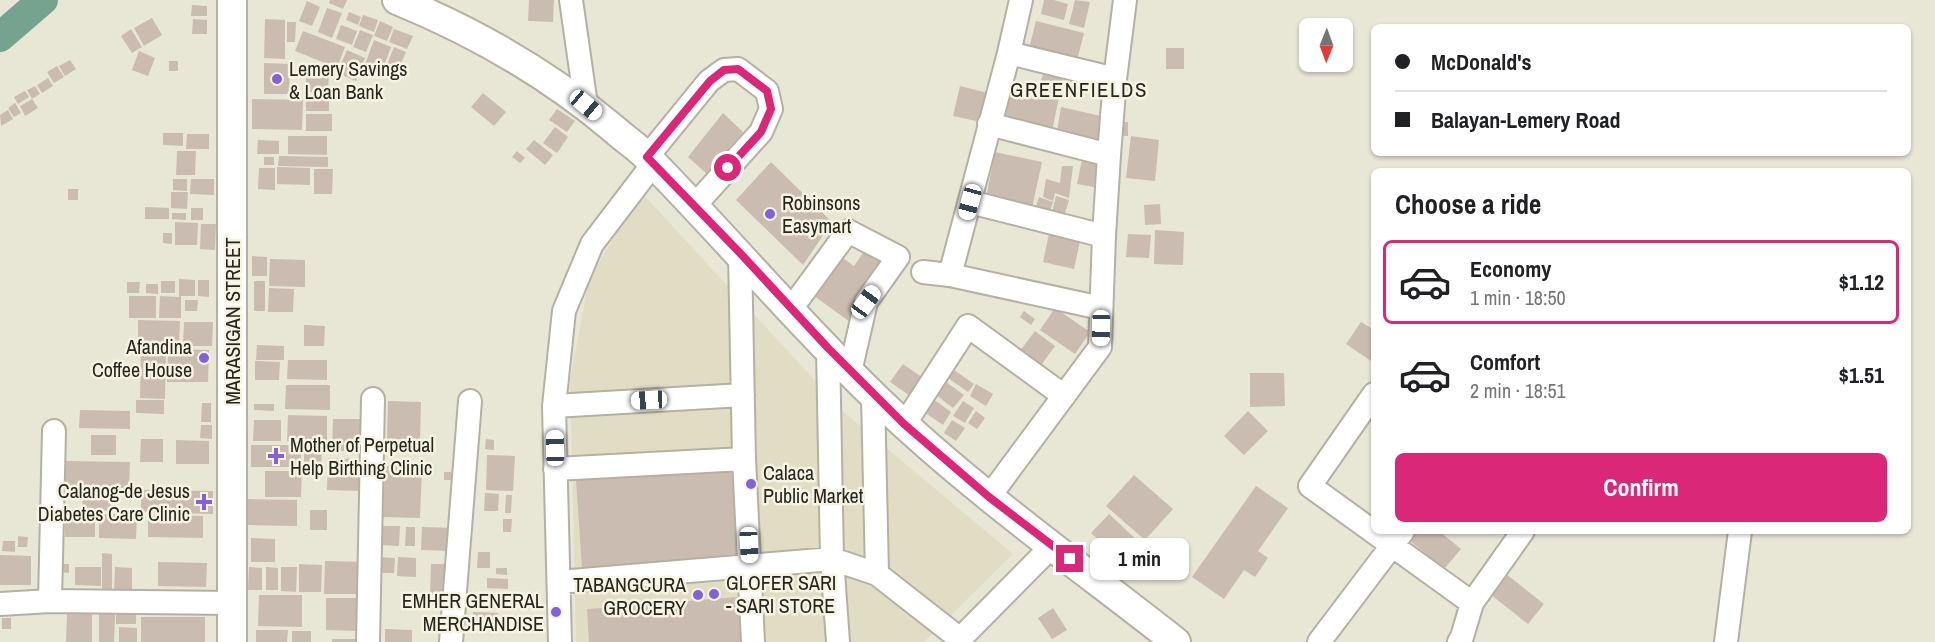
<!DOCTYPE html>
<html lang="en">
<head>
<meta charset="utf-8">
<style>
	:root { --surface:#fff; --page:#f2f2f2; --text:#202124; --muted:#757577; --line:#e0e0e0; --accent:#db2777 }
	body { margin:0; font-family:"Archivo Narrow",sans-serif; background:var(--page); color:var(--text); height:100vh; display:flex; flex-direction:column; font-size:22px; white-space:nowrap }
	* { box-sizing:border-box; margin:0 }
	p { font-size:20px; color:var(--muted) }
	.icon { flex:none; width:33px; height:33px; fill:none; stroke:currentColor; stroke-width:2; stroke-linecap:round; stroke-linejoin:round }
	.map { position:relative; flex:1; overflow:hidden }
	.panel { position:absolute; left:1371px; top:168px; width:540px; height:366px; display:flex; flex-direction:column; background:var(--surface); border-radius:9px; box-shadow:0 2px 4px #0004 }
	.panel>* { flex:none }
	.top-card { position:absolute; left:1371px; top:24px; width:540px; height:132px; border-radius:9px; box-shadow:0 2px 4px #0004; display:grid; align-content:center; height:132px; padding:0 24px; background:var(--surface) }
	.needle { width:39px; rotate:181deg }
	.tools { position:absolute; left:1299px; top:18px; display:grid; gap:12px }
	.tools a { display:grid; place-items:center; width:54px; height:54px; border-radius:9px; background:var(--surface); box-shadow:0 2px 4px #0004; font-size:30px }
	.end { position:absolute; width:27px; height:27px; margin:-14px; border:8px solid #db2777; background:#fff; box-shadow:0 0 0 3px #fff }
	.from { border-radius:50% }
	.bubble { position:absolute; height:42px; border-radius:9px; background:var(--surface); box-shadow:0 2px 4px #0004; font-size:20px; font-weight:800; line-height:42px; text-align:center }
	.car { position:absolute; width:18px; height:36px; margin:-18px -9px; border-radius:8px; box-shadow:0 0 4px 2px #0007; background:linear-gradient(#fff 24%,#345 0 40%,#fff 0 76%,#345 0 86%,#fff 0) }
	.top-card b { display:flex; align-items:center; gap:21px; height:57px; font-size:22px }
	.top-card b+b { border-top:2px solid var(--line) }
	.top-card i { width:15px; height:15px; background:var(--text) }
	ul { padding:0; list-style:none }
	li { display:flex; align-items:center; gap:18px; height:84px; margin:0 12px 9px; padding:0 12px; border:3px solid transparent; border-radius:9px }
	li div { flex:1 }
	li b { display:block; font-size:22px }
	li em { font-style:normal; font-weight:800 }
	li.on { border-color:var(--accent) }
	li>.icon { width:54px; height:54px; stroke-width:1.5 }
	h2 { padding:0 24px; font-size:27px; line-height:72px }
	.cta { display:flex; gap:12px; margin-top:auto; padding:12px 24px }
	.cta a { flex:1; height:69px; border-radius:9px; background:var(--accent); color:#fff; font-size:24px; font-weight:800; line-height:69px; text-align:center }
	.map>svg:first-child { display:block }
</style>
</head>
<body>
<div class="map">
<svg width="1935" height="642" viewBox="0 0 1935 642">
	<rect width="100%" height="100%" fill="#e8e6d5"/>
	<path fill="#e1ddc4" d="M641 192 846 414 1013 554 924 642H576L570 380 589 279Z"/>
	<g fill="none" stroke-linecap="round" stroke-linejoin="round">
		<path stroke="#76a38f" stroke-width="30" d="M0 37 43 0"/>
	</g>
	<path fill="#cabcb0" d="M330 0H347L343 9 329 3Z
		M529 0H554L553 22 528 21Z
		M1044 0H1054L1068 4 1064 20 1041 14Z
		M1075 0 1090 2 1084 28 1069 24Z
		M307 1 320 7 312 26 299 21Z
		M192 5 207 6V16H191Z
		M327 8 342 13 332 38 318 32Z
		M349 12 361 17 358 25 346 20Z
		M363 15 378 20 374 32 359 26Z
		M152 18 162 35 144 46 134 28Z
		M193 19 207 20V34H192Z
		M265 19 285 20V59L264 58Z
		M380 21 393 27 387 41 374 36Z
		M1036 21 1084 33 1076 64 1028 52Z
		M287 22H296L295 42H287Z
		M341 25 357 31 352 45 336 39Z
		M131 29 142 47 132 53 121 36Z
		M394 29 413 36 407 49 389 42Z
		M360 30 373 35 366 52 353 47Z
		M303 31 345 47 337 68 295 51Z
		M374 40 391 47 381 74 364 67Z
		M394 47 406 52 396 75 385 70Z
		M1166 48H1184V69H1166Z
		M347 50 365 58 356 81 337 73Z
		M139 51 155 58 148 76 132 70Z
		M70 60 76 69 65 76 59 66Z
		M169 61H178V71H169Z
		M264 63 290 64 289 94H264Z
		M57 66 64 77 54 83 47 72Z
		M306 67 329 68 328 92H306Z
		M1043 75 1063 78 1051 136 1001 125 1004 93 1034 99Z
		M48 78 53 86 42 93 37 85Z
		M35 86 40 94 32 99 27 90Z
		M960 86 988 93 981 122 953 116Z
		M25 91 29 97 18 104 14 97Z
		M483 93 506 112 494 126 471 107Z
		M306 95H329V111H306Z
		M32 99 38 108 25 116 20 106Z
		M252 99 303 100 302 130 252 129Z
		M15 103 21 113 14 117 8 108Z
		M1061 107 1110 118 1107 149 1056 138Z
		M557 109 575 121 567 132 549 120Z
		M8 110 13 119 1 126 0 115Z
		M723 113 743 132 707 174 688 157Z
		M306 114H332V131H306Z
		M1120 122H1128V136H1121Z
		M555 127 568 137 557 153 543 143Z
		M163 133H183V146L163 145Z
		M187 134H209V149H186Z
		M288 136H327V155L288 154Z
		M1131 136 1159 140 1155 181 1126 178Z
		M258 140 279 141V154H257Z
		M534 140 553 155 545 165 526 149Z
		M177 151H196L195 175H176Z
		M517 151 525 158 520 163 512 157Z
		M995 152 1042 162 1032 208 986 198Z
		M279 156 328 157V167L278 166Z
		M264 157H274V165H264Z
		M1082 160 1099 163 1094 187 1077 184Z
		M771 162 832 222 803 265 736 200Z
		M1062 166H1073L1069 198 1055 193 1053 201 1043 197 1046 179 1060 183Z
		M277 167 310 168V185L277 184Z
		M259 168H275V190L258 189Z
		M314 169H333L332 194H314Z
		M173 179H187V191L173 190Z
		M191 179H214V195L190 194Z
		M68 189H78V200H68Z
		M171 192H188L187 209 171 208Z
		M1056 196 1069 200 1063 220 1051 216Z
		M1039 197 1053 202 1049 214 1035 209Z
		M1160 204 1161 224 1145 225 1144 205Z
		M145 207 169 208V219H145Z
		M191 208H203V220H191Z
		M172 213H186V220L172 219Z
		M175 222 198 223 197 245H175Z
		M201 224H216L215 250 200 249Z
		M1050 229 1081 236 1074 269 1043 262Z
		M1155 230 1184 232 1183 265 1154 264Z
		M163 233H172V244L163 243Z
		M1128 234 1151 235 1149 258 1126 257Z
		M865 250 887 264 850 322 810 293 839 255 854 266Z
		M252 256 267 257V276H252Z
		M270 259 305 260V287L269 286Z
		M179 279 195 280V296H181V318H159L160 296 179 297Z
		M198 280H209V297L198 296Z
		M161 281H175V293H161Z
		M254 281H265V311H254Z
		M127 282H140L139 293H127Z
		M146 284H158V294L146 293Z
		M269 288 294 289 293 312H268Z
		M129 296H156V318H129Z
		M185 300H198L197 311H185Z
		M1055 308 1090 332 1075 354 1040 330Z
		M1024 311 1035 319 1031 325 1020 317Z
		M138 320 180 321 179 346 138 345Z
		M184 322H213L212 346H183Z
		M1361 322 1374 330V363L1346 344Z
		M304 325 325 326 324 346H304Z
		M1035 331 1055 346 1039 368 1019 352Z
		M257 345 284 346V360H256Z
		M141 348 166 349 165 399 140 398Z
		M168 349 209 350 208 382H167Z
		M288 360H327V380L287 379Z
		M255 361 280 362 279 380H255Z
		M903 364 929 382 916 400 890 382Z
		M954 370 974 384 968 392 948 378Z
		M1250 373H1284L1285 406 1250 407Z
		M946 382 964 395 953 408 936 395Z
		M976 384 993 394 986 406 970 396Z
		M286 385H330V410L285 409Z
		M933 399 951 412 943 425 924 412Z
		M136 400H164V414L136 413Z
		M388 401 421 402 420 439H387Z
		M963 401 974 408 965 423 953 416Z
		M202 403H211V422H201Z
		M254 404H274V411L254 410Z
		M80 410 130 411V429L79 428Z
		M976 411 985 418 977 429 968 423Z
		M1248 411 1268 431 1244 455 1224 436Z
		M288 415 327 416V441H287Z
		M333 419H360V451H332Z
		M254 420H281V441H253Z
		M952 420 965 428 956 441 944 433Z
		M201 425H212V439L200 438Z
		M91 435H116V455H91Z
		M141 439H163V462H140Z
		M486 439 494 440V450L485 449Z
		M176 440 209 441V464H176Z
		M251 445H301V467H251Z
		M304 446H322L321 469H304Z
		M487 455 515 456 513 491 486 490Z
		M328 458 360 459V491L327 490Z
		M63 461 130 462 129 488 62 487Z
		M385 466 422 467 420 518 383 517Z
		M735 470 741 558 582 568 576 480Z
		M265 471H302L301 497H265Z
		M444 472H451V480H444Z
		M1134 475 1173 509 1145 540 1106 506Z
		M1256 486 1288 508 1258 551 1268 558 1255 577 1244 570 1224 599 1192 577Z
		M83 490H111V511L82 510Z
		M141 490 213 491V514L141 512Z
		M485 493 499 494 498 511H484Z
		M506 495H512L511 513H505Z
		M247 499 297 500V526L247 525Z
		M310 510H327V530H310Z
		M65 513 95 514V537H65Z
		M99 514H137L136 539 99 538Z
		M1109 514 1139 542 1122 561 1091 533Z
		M148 515 203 516V538L148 537Z
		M503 519H512L511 532H503Z
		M383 526H400L399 546 382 545Z
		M406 527H415V546H405Z
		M422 527 453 528V551L421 550Z
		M1417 531H1439L1461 549 1444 569 1409 540Z
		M18 536 28 537 27 547H18Z
		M251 538 275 539V562H251Z
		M3 541H15V552L2 551Z
		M478 552H490V568H477Z
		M102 553 112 554V591H102Z
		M0 555 31 556V585H0Z
		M379 557 395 558 394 573H379Z
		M398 557 416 558V577L397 576Z
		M325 561 365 562 364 594H324Z
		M158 562 207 563 206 587 158 586Z
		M59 564H69V573L58 572Z
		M299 564 322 565 321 592H299Z
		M431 564H445L444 595 430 594Z
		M75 567H101V586L75 585Z
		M115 567 132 568V592H114Z
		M249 567 262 568V590H248Z
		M266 567 278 568V590H266Z
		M281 567H297L296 592 281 591Z
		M496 568H507V575L496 574Z
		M1506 574 1544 604 1528 624 1490 594Z
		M487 578 508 579V589L487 588Z
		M259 595H302V627L258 626Z
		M473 597H486V606L472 605Z
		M738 597 742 642H589L587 609Z
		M326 598H360L359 631 326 630Z
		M1053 608 1067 630 1052 639 1038 618Z
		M116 612H136V624H116Z
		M473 612 498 613V626L472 625Z
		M67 613H92V642H66Z
		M99 614H115L114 642H99Z
		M141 617H205V642H141Z
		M2 618H11V629H2Z
		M423 626H436V633L422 632Z
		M119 627 137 628V642H119Z
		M385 629 412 630V642H385Z
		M256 630H288L287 642H256Z
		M292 631H311V642H292Z
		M332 639H360V642H332Z"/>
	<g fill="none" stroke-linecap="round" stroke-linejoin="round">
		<g stroke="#b4b1a1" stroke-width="26">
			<path id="minor" d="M571 0 586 105
				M1009 53 1115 79
				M989 124 1109 155
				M647 157 709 81 724 70 738 69 767 91 771 109 761 132 695 205
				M970 202 1104 236
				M740 253 744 459 753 642
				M923 272 950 275 1101 308
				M950 275 1009 53 1021 0
				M791 309 848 231 898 257 866 302 850 372
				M828 348 832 559 838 642
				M1374 394 1310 486 1472 603 1523 531
				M873 395 877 574
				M554 406 743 395
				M904 425 968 326 1064 396
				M54 431 50 601 232 603
				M555 469 744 459
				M989 497 1100 347 1104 236 1109 155 1115 79 1125 0
				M559 582 832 559 877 574 960 639
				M0 604 50 601
				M368 642 373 399
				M451 642 470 401
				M560 642 554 406 564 311 592 244 653 164
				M957 642 1053 545
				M1319 642 1403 531
				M1459 642 1462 637 1472 603
				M1726 642 1740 531"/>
		</g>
		<g stroke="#b4b1a1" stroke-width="32">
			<path id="major" d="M232 0V642
				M397 0C475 32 550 75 615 130 625 139 637 147 646 156 724 235 795 320 875 397 968 487 1074 562 1176 642"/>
		</g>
		<use href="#minor" stroke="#fff" stroke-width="22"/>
		<use href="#major" stroke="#fff" stroke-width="28"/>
	</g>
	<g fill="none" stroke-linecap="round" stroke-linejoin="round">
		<path stroke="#db2777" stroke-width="8" d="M728 168 761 132 771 109 767 91 738 69 724 70 710 81 647 157 740 253 828 348 904 424 989 497 1070 559"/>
	</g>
	<g fill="#8361dc" stroke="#f6f3e2" stroke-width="2">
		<circle cx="277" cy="79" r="6"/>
		<circle cx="770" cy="214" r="6"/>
		<circle cx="204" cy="358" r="6"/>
		<path d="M273 447h6v6h6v6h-6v6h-6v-6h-6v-6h6z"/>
		<circle cx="751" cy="484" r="6"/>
		<path d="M201 493h6v6h6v6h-6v6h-6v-6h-6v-6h6z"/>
		<circle cx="714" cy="594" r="6"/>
		<circle cx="698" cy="595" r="6"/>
		<circle cx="556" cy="612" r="6"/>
	</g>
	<g text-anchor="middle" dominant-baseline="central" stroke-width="5" stroke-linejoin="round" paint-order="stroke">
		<g font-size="20" fill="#26251f" stroke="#f6f3e2" text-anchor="start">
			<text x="289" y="68">Lemery Savings<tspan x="289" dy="23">&amp; Loan Bank</tspan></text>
			<text x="782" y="202">Robinsons<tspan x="782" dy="23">Easymart</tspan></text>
			<text x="192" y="346" text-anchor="end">Afandina<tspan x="192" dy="23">Coffee House</tspan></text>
			<text x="290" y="444">Mother of Perpetual<tspan x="290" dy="23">Help Birthing Clinic</tspan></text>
			<text x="763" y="472">Calaca<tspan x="763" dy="23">Public Market</tspan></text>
			<text x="190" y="490" text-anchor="end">Calanog-de Jesus<tspan x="190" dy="23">Diabetes Care Clinic</tspan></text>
			<text x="726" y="582">GLOFER SARI<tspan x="726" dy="23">- SARI STORE</tspan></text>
			<text x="686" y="584" text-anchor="end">TABANGCURA<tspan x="686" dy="23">GROCERY</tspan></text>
			<text x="544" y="600" text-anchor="end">EMHER GENERAL<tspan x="544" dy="23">MERCHANDISE</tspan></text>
		</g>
		<g font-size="20" fill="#26251f" stroke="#f6f3e2">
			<text transform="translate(232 321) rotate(-90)">MARASIGAN STREET</text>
		</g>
		<g font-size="21" letter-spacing="1.5" fill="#26251f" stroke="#f6f3e2">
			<text x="1079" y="89">GREENFIELDS</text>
		</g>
	</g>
</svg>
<div class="tools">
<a><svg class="needle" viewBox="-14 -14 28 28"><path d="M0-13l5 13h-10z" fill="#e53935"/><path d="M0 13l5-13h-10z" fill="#757577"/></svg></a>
</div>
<i class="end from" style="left:728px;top:168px"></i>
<i class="end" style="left:1070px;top:559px"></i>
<div class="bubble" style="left:1090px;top:538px;width:99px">1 min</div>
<i class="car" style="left:586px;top:105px;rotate:130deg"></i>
<i class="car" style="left:970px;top:202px;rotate:195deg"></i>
<i class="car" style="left:866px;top:302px;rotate:36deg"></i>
<i class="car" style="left:1101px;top:328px;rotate:181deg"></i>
<i class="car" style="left:649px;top:400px;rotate:267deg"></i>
<i class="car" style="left:555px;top:448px;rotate:359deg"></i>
<i class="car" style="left:749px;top:545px;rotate:177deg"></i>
<div class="top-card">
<b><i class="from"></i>McDonald's</b>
<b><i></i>Balayan-Lemery Road</b>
</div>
<section class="panel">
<h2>Choose a ride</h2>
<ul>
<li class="on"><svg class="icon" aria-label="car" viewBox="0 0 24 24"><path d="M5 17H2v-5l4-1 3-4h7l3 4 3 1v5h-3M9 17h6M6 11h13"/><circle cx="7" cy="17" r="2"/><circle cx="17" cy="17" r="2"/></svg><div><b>Economy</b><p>1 min · 18:50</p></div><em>$1.12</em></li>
<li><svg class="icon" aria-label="car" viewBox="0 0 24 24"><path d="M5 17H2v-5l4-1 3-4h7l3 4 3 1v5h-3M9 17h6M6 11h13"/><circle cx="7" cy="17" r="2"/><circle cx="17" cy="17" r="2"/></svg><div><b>Comfort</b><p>2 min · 18:51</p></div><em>$1.51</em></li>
</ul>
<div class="cta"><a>Confirm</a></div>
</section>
</div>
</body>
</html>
